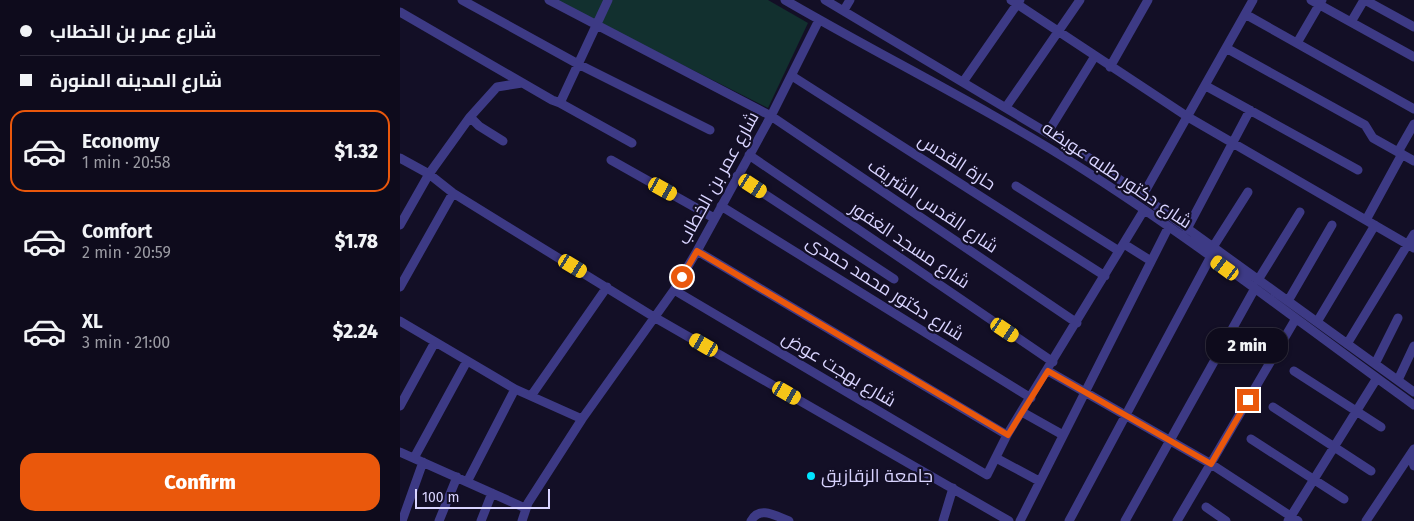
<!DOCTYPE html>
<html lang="en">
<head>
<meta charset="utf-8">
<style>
	:root { --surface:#0e0b1c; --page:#171425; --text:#f1f3f6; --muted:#9b9ba3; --line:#2e2b3b; --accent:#ea580c }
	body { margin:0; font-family:"Fira Sans",Cairo,sans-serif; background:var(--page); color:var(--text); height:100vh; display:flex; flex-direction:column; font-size:19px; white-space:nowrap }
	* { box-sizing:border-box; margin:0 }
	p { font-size:16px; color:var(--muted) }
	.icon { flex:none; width:28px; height:28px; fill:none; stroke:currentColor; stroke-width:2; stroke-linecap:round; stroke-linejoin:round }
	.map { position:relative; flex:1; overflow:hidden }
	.side { display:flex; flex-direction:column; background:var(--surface); width:400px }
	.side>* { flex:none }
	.banner { display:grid; align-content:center; height:110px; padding:0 20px; background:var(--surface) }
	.scale { position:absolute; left:15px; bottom:12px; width:135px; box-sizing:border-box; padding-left:5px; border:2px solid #d9d4ff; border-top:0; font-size:14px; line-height:18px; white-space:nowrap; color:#d9d4ff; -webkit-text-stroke:4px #130f26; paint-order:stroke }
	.end { position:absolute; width:22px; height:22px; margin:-11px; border:6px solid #ea580c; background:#fff; box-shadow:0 0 0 2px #fff }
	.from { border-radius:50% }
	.bubble { position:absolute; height:35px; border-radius:15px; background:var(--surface); box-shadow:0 1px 4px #0004,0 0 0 1px var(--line); font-size:16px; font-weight:800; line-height:35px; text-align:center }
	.car { position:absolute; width:15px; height:30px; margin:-15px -8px; border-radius:6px; box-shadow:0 0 4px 1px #0007; background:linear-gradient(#f5c518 24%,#345 0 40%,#f5c518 0 76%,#345 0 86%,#f5c518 0) }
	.banner b { display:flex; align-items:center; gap:18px; height:48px; font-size:19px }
	.banner b+b { border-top:1px solid var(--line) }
	.banner i { width:12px; height:12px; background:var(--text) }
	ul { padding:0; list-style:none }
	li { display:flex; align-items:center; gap:15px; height:82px; margin:0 10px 8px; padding:0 10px; border:2px solid transparent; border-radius:15px }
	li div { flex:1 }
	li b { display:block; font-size:19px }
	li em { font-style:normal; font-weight:800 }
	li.current { border-color:var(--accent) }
	li>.icon { width:45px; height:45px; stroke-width:1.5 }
	.cta { display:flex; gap:10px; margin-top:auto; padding:10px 20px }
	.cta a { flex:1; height:58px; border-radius:15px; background:var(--accent); color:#fff; font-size:20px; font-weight:800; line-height:58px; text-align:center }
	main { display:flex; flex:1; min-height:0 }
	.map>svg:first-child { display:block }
</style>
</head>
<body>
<main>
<section class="side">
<div class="banner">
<b><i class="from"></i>شارع عمر بن الخطاب</b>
<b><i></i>شارع المدينه المنورة</b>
</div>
<ul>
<li class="current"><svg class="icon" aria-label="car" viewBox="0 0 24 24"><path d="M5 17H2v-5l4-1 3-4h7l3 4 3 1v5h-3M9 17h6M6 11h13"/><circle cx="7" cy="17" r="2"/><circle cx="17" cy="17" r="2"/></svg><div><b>Economy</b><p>1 min · 20:58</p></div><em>$1.32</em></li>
<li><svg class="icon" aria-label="car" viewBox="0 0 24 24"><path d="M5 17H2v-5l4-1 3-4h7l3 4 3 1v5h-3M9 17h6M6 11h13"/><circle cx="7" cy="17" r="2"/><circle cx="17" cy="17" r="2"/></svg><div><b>Comfort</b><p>2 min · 20:59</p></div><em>$1.78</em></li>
<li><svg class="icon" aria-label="car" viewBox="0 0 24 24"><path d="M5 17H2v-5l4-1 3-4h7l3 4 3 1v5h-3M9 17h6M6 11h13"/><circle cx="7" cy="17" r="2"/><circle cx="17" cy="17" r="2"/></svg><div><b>XL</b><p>3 min · 21:00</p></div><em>$2.24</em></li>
</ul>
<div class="cta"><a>Confirm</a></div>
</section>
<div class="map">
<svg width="1014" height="521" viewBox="0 0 1014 521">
	<rect width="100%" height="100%" fill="#130f26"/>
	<path fill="#12302f" d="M154 0H368L408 23 368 108Z"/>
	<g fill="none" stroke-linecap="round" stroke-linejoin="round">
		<path stroke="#3d3a85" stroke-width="9" d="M62 0 178 64 310 130
			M149 0 371 116 677 323
			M385 0C483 57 585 107 681 168 796 241 904 326 1014 405
			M425 0 691 159 1014 392
			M611 0 788 117 1014 248
			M911 0 1014 57
			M965 0 1014 27
			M444 10 450 0
			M0 12 152 100 160 103 208 0
			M845 14 1014 109
			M951 22 964 0
			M897 43 922 0
			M826 48 965 125 973 138 1014 161
			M710 67 748 0
			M392 76 705 276
			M563 82 620 0
			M806 86 958 170
			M160 103 232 143
			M606 107 680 0
			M70 117 79 126 103 141
			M648 132 695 56
			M998 152 1014 124
			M349 155 653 362
			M0 158 29 174 53 193 254 317 609 521
			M211 160 314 218
			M337 176 494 279
			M616 186 719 251
			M743 195 853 0
			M321 206 631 398
			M966 220 1002 154
			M0 225 29 174 70 117 97 87 122 83
			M787 229 850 110
			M724 244 751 261
			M813 247 848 192
			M297 251 607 435
			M858 280 900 212
			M0 287 53 193
			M274 290 587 475 607 435 744 210
			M888 301 932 225
			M0 321 115 389 182 419
			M917 322 975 225
			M947 344 1014 234
			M975 364 998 318
			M648 371 811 464 898 521
			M894 371 981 427
			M998 380 1014 346
			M131 396 207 287
			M0 406 35 342
			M873 407 971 471
			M622 412 663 435
			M851 439 944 499
			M0 452 125 508
			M1010 455 1014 466
			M14 458 67 361
			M596 458 639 481
			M67 482 115 389
			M806 507 826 521
			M2 521 23 462
			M39 521 57 477
			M81 521 92 493
			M122 521 128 503 182 419 274 290 297 251 371 116 419 20
			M351 521C359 505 376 516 389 521
			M543 521 553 488
			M620 521 768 228
			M669 521 810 258
			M725 521 854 290
			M777 521 895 320
			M888 521 977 378
			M966 521 1014 449"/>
	</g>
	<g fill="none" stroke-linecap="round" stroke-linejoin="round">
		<path stroke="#ea580c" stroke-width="6" d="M282 277 297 251 608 435 648 371 811 464 848 400"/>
	</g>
	<circle fill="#00e5ff" stroke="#130f26" stroke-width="2" cx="411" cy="476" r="5"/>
	<g text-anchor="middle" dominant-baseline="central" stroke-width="4.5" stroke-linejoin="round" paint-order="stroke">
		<g font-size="18" fill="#d9d4ff" stroke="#130f26">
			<text transform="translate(557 162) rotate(33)">حارة القدس</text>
			<text transform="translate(717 175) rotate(34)">شارع دكتور طلبه عويضه</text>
			<text transform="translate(318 178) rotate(-61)">شارع عمر بن الخطاب</text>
			<text transform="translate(533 206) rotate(34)">شارع القدس الشريف</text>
			<text transform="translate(510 245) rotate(34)">شارع مسجد الغفور</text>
			<text transform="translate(485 288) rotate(32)">شارع دكتور محمد حمدى</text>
			<text transform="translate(439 369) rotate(31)">شارع بهجت عوض</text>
		</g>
		<g font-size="18" fill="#d9d4ff" stroke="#130f26" text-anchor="start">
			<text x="421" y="476">جامعة الزقازيق</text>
		</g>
	</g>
</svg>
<div class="scale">100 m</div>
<i class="end from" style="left:282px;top:277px"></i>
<i class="end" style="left:848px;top:400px"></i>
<div class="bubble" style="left:806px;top:328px;width:82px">2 min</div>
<i class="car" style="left:353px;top:186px;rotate:123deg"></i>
<i class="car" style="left:263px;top:189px;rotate:119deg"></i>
<i class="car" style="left:173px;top:266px;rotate:121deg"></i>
<i class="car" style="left:825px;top:268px;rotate:306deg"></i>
<i class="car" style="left:605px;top:330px;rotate:124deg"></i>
<i class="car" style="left:304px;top:345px;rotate:300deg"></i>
<i class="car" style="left:387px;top:393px;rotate:120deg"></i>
</div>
</main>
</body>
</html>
